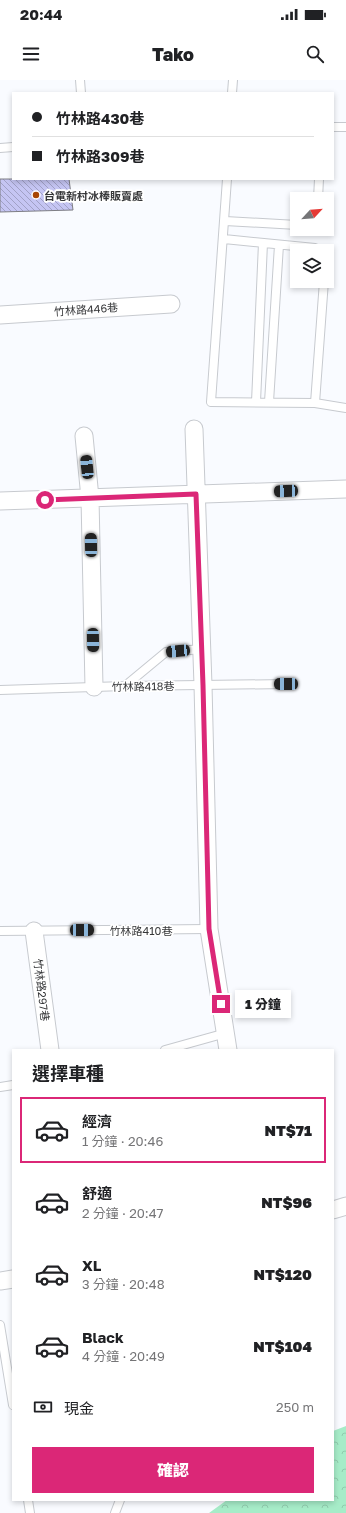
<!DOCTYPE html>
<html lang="zh-TW">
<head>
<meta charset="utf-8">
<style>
	:root { --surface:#fff; --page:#f2f2f2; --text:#202124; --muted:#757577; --line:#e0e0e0; --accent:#db2777 }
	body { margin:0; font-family:"Golos Text","Noto Sans TC",sans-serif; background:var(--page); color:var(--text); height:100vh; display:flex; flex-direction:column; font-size:15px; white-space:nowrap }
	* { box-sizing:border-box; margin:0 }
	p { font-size:13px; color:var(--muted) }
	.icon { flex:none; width:22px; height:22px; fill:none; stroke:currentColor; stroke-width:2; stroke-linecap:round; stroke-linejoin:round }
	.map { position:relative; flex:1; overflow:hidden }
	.side { position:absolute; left:12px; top:969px; width:322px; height:452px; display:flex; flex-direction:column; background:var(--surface); border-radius:0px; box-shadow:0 2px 6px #0003 }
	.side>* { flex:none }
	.banner { position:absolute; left:12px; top:12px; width:322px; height:88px; border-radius:0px; box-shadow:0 2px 6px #0003; display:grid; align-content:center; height:88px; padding:0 20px; background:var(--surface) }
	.needle { width:26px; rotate:64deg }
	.tools { position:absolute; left:290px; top:112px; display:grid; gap:8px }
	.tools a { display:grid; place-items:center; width:44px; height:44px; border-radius:0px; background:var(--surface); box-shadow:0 2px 6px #0003; font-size:20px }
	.end { position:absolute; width:18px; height:18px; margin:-9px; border:5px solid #db2777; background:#fff; box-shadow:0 0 0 2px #fff }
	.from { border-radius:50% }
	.bubble { position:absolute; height:28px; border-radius:0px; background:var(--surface); box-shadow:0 2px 6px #0003; font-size:13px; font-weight:800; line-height:28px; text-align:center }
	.car { position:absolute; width:12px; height:24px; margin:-12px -6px; border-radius:5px; box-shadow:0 0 3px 1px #0007; background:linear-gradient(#222 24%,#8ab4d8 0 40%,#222 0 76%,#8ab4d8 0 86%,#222 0) }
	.banner b { display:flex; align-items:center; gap:14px; height:38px; font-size:15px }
	.banner b+b { border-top:1px solid var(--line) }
	.banner i { width:10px; height:10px; background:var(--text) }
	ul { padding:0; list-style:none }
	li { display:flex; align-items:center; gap:12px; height:66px; margin:0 8px 6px; padding:0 12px; border:2px solid transparent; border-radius:0px }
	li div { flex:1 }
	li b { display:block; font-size:15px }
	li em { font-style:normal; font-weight:800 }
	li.on { border-color:var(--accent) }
	li>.icon { width:36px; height:36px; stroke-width:1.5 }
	h2 { padding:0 20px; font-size:18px; line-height:48px }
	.pay { display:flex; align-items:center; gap:10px; height:44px; padding:0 20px; font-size:15px }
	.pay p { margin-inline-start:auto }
	.button { display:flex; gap:8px; margin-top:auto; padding:8px 20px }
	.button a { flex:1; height:46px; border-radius:0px; background:var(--accent); color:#fff; font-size:16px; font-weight:800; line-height:46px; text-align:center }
	.status { display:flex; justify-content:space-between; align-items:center; height:28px; padding:0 20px; background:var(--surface); direction:ltr }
	.status svg { height:11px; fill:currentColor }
	header { display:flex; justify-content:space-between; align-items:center; height:52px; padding:0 20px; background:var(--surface); font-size:18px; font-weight:800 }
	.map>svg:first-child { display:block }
</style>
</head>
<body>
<div class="status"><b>20:44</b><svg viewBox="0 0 49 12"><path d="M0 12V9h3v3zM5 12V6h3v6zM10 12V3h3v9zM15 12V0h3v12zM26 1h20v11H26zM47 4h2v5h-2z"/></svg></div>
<header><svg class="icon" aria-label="menu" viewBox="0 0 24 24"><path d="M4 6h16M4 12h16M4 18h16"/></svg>Tako<svg class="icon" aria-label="search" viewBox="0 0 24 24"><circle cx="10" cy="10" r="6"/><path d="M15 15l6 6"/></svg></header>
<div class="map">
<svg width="346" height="1433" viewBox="0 0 346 1433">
	<defs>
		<pattern id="forest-crowns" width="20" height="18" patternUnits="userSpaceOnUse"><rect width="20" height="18" fill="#a6ecc8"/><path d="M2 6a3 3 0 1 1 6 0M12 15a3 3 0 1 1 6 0" fill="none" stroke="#90cbad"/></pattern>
		<pattern id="building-back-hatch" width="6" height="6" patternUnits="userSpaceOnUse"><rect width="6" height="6" fill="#c5c5f3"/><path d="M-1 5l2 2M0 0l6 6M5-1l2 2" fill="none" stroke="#a1a1c6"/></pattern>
	</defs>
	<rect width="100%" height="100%" fill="#f9fbff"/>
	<path fill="url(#forest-crowns)" d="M346 1346V1433H209L227 1420H333V1351Z"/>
	<path fill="url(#building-back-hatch)" stroke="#7e7e84" d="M0 99H69L73 130 0 132Z"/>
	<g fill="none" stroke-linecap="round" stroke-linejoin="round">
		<g stroke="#c7cacf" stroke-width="10">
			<path id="service" d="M80 0 81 13
				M232 13 233 0
				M333 47H346
				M0 68 13 67
				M227 99 211 322 315 323 346 328
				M318 119 319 99
				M225 141 297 145
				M224 159 315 168 317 171
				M256 322 263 163
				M269 322 279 165
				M315 323 324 201
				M125 606 166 572 202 569
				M0 610 125 606 286 604
				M0 851 209 849
				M165 970 226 953
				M0 1007 13 1005
				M0 1245 13 1325
				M28 1420 30 1433
				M115 1433 120 1420"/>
		</g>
		<g stroke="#c7cacf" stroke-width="19">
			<path id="minor" d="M0 235 171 224
				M194 349 203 605 209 849 228 970
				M84 356 90 418 94 607
				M0 421 346 409
				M34 851 50 970
				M333 1130 346 1126
				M0 1201 13 1199"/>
		</g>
		<use href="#service" stroke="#fff" stroke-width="8"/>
		<use href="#minor" stroke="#fff" stroke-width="17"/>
	</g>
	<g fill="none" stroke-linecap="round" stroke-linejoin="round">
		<path stroke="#db2777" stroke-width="5" d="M45 420 196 414 203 605 209 849 221 924"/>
	</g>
	<circle fill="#a84603" stroke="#fff" stroke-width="1.5" cx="36" cy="115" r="4"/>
	<g text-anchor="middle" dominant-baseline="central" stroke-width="3.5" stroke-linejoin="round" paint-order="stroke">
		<g font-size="11" font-weight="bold" fill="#363739" stroke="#fff" text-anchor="start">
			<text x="44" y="115">台電新村冰棒販賣處</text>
		</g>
		<g font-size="11" fill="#363739" stroke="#fff">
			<text transform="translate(86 229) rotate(-4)">竹林路446巷</text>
			<text transform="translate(143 606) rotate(-1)">竹林路418巷</text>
			<text x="141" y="850">竹林路410巷</text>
			<text transform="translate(42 910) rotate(83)">竹林路297巷</text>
		</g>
	</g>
</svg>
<div class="tools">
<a><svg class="needle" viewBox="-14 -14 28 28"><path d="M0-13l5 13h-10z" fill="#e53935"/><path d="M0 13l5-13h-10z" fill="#757577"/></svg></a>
<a><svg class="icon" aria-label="layers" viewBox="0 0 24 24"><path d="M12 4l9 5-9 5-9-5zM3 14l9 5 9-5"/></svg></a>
</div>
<i class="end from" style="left:45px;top:420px"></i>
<i class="end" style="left:221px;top:924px"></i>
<div class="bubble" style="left:235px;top:910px;width:56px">1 分鐘</div>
<i class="car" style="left:87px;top:387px;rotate:354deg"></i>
<i class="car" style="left:286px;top:411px;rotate:268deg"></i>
<i class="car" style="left:91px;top:465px;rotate:359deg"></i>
<i class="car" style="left:93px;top:560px;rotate:179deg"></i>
<i class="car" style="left:178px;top:571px;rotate:265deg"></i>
<i class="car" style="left:286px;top:604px;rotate:270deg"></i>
<i class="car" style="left:82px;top:850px;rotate:90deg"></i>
<div class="banner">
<b><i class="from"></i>竹林路430巷</b>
<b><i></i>竹林路309巷</b>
</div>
<section class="side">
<h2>選擇車種</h2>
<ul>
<li class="on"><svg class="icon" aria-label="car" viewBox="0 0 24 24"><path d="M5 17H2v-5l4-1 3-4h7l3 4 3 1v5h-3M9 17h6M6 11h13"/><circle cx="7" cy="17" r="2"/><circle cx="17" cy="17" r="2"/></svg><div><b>經濟</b><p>1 分鐘 · 20:46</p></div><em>NT$71</em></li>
<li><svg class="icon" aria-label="car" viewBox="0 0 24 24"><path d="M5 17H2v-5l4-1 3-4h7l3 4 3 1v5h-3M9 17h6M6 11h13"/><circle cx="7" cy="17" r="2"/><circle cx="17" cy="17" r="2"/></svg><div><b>舒適</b><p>2 分鐘 · 20:47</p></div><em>NT$96</em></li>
<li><svg class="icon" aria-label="car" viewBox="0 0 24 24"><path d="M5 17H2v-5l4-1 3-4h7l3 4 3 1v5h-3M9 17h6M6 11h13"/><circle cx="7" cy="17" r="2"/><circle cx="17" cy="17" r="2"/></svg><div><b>XL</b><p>3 分鐘 · 20:48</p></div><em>NT$120</em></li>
<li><svg class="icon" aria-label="car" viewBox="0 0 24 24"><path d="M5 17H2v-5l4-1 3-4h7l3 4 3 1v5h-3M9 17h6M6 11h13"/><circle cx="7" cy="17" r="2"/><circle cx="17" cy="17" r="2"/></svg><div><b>Black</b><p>4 分鐘 · 20:49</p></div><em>NT$104</em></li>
</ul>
<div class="pay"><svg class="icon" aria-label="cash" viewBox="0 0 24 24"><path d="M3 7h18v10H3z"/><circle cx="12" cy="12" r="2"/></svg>現金<p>250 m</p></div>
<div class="button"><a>確認</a></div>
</section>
</div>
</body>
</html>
